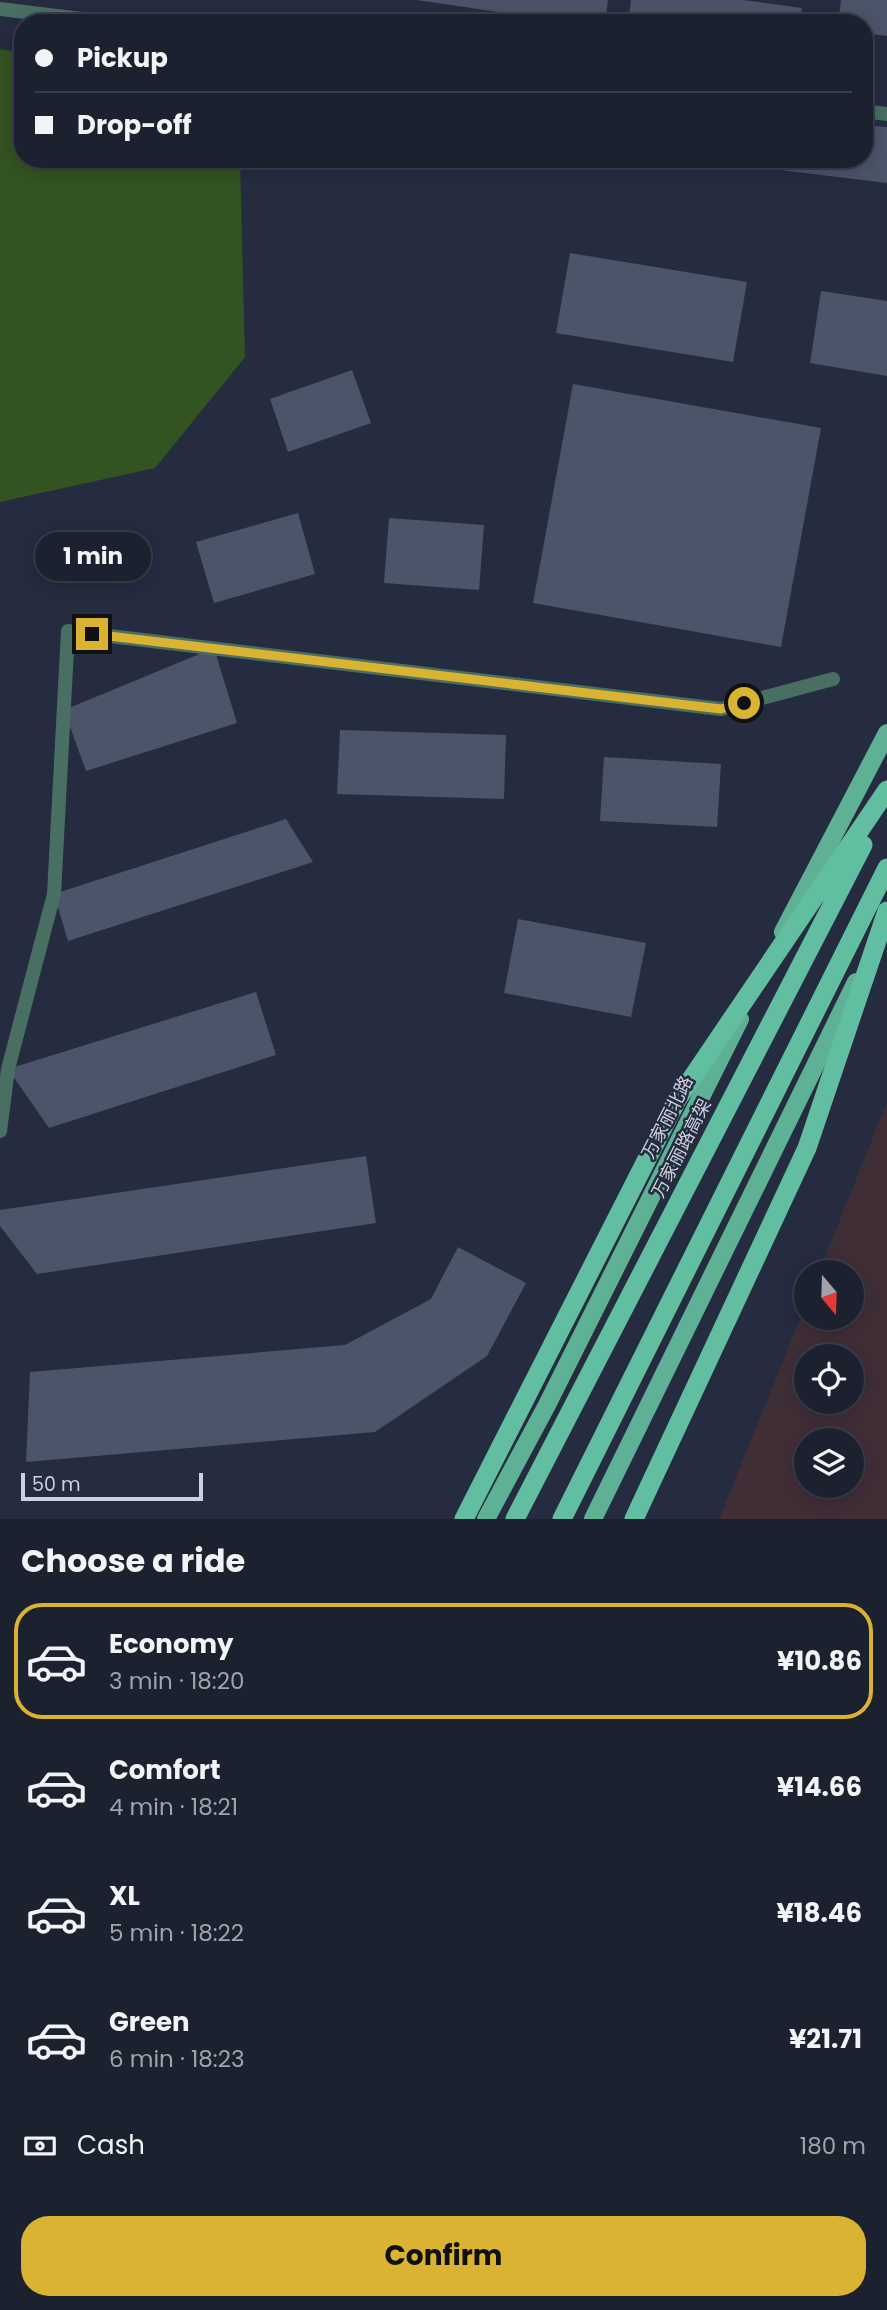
<!DOCTYPE html>
<html lang="en">
<head>
<meta charset="utf-8">
<style>
	:root { --surface:#1c2130; --page:#252938; --text:#f1f3f6; --muted:#a0a3ab; --line:#3a3e4c; --accent:#dab333 }
	body { margin:0; font-family:Poppins,"Noto Sans SC",sans-serif; background:var(--page); color:var(--text); height:100vh; display:flex; flex-direction:column; font-size:26px; white-space:nowrap }
	* { box-sizing:border-box; margin:0 }
	p { font-size:23px; color:var(--muted) }
	.icon { flex:none; width:38px; height:38px; fill:none; stroke:currentColor; stroke-width:2; stroke-linecap:round; stroke-linejoin:round }
	.map { position:relative; height:1519px; overflow:hidden }
	.details { display:flex; flex-direction:column; background:var(--surface); flex:1 }
	.details>* { flex:none }
	.hud { position:absolute; left:14px; top:14px; width:859px; height:154px; border-radius:28px; box-shadow:0 4px 18px #0003,0 0 0 2px var(--line); display:grid; align-content:center; height:154px; padding:0 21px; background:var(--surface) }
	.needle { width:46px; rotate:161deg }
	.controls { position:absolute; left:794px; top:1260px; display:grid; gap:14px }
	.controls a { display:grid; place-items:center; width:70px; height:70px; border-radius:50%; background:var(--surface); box-shadow:0 4px 18px #0003,0 0 0 2px var(--line); font-size:35px }
	.scale { position:absolute; left:21px; bottom:18px; width:182px; box-sizing:border-box; padding-left:7px; border:4px solid #ccd1de; border-top:0; font-size:19px; line-height:24px; white-space:nowrap; color:#ccd1de; -webkit-text-stroke:5px #252c40; paint-order:stroke }
	.end { position:absolute; width:32px; height:32px; margin:-16px; border:9px solid #dab333; background:#111; box-shadow:0 0 0 4px #111 }
	.from { border-radius:50% }
	.bubble { position:absolute; height:49px; border-radius:24px; background:var(--surface); box-shadow:0 4px 18px #0003,0 0 0 2px var(--line); font-size:23px; font-weight:700; line-height:49px; text-align:center }
	.hud b { display:flex; align-items:center; gap:24px; height:66px; font-size:26px }
	.hud b+b { border-top:2px solid var(--line) }
	.hud i { width:18px; height:18px; background:var(--text) }
	ul { padding:0; list-style:none }
	li { display:flex; align-items:center; gap:21px; height:116px; margin:0 14px 10px; padding:0 7px; border:4px solid transparent; border-radius:28px }
	li div { flex:1 }
	li b { display:block; font-size:26px }
	li em { font-style:normal; font-weight:700 }
	li.selected { border-color:var(--accent) }
	li>.icon { width:63px; height:63px; stroke-width:1.5 }
	h2 { padding:0 21px; font-size:32px; line-height:84px }
	.pay { display:flex; align-items:center; gap:18px; height:77px; padding:0 21px; font-size:26px }
	.pay p { margin-inline-start:auto }
	.button { display:flex; gap:14px; margin-top:auto; padding:14px 21px }
	.button a { flex:1; height:80px; border-radius:28px; background:var(--accent); color:#111; font-size:28px; font-weight:700; line-height:80px; text-align:center }
	.map>svg:first-child { display:block }
</style>
</head>
<body>
<div class="map">
<svg width="887" height="1519" viewBox="0 0 887 1519">
	<rect width="100%" height="100%" fill="#252c40"/>
	<path fill="#402e37" fill-rule="evenodd" d="M887 1102V1519H719L807 1302V1318H852V1272H819ZM807 1356H852V1402H807ZM807 1440H852V1486H807Z"/>
	<path fill="#335320" d="M0 49 23 53V159H240L245 357 155 468 0 502Z"/>
	<path fill="#4c546a" d="M417 0H608L605 23H573Z
		M631 0H743L802 8 800 23H628Z
		M841 0H887V36L864 33V23H838Z
		M864 125 887 127V183L707 161 864 159Z
		M570 253 747 282 733 362 556 333Z
		M821 291 887 301V376L810 363Z
		M352 370 371 423 288 452 270 399Z
		M573 384 821 428 781 647 533 603Z
		M298 513 315 574 214 603 196 542Z
		M389 518 484 525 479 590 384 583Z
		M214 648 237 723 86 771 64 710Z
		M340 730 506 735 504 799 337 794Z
		M604 757 721 764 717 827 600 821Z
		M286 819 313 862 68 941 54 894Z
		M518 919 646 943 631 1017 504 993Z
		M256 992 276 1055 49 1128 8 1069Z
		M366 1156 376 1223 37 1274 0 1226V1210Z
		M458 1247 526 1283 487 1356 375 1432 26 1462 30 1372 345 1345 431 1299Z"/>
	<g fill="none" stroke-linecap="round" stroke-linejoin="round">
		<path stroke="#496f62" stroke-width="14" d="M0 9 114 23
			M864 111 887 114
			M0 1131 8 1069 54 894 68 631 721 709 833 679"/>
		<path stroke="#5fb196" stroke-width="18" d="M783 932 887 733
			M486 1519 547 1405 740 1019
			M593 1519 856 982"/>
		<path stroke="#62bea0" stroke-width="19" d="M464 1519 677 1100 887 790
			M515 1519 863 845
			M562 1519 887 868
			M634 1519 807 1148 887 911"/>
	</g>
	<g fill="none" stroke-linecap="round" stroke-linejoin="round">
		<path stroke="#dab333" stroke-width="9" d="M92 634 721 709 744 703"/>
	</g>
	<g text-anchor="middle" dominant-baseline="central" stroke-width="5" stroke-linejoin="round" paint-order="stroke">
		<g font-size="18" fill="#ccd1de" stroke="#252c40">
			<text transform="translate(667 1117) rotate(-63)">万家丽北路</text>
			<text transform="translate(681 1148) rotate(-63)">万家丽路高架</text>
		</g>
	</g>
</svg>
<div class="controls">
<a><svg class="needle" viewBox="-14 -14 28 28"><path d="M0-13l5 13h-10z" fill="#e53935"/><path d="M0 13l5-13h-10z" fill="#a0a3ab"/></svg></a>
<a><svg class="icon" aria-label="locate" viewBox="0 0 24 24"><circle cx="12" cy="12" r="6"/><path d="M12 2v4M12 18v4M2 12h4M18 12h4"/></svg></a>
<a><svg class="icon" aria-label="layers" viewBox="0 0 24 24"><path d="M12 4l9 5-9 5-9-5zM3 14l9 5 9-5"/></svg></a>
</div>
<div class="scale">50 m</div>
<i class="end from" style="left:744px;top:703px"></i>
<i class="end" style="left:92px;top:634px"></i>
<div class="bubble" style="left:35px;top:532px;width:116px">1 min</div>
<div class="hud">
<b><i class="from"></i>Pickup</b>
<b><i></i>Drop-off</b>
</div>
</div>
<section class="details">
<h2>Choose a ride</h2>
<ul>
<li class="selected"><svg class="icon" aria-label="car" viewBox="0 0 24 24"><path d="M5 17H2v-5l4-1 3-4h7l3 4 3 1v5h-3M9 17h6M6 11h13"/><circle cx="7" cy="17" r="2"/><circle cx="17" cy="17" r="2"/></svg><div><b>Economy</b><p>3 min · 18:20</p></div><em>¥10.86</em></li>
<li><svg class="icon" aria-label="car" viewBox="0 0 24 24"><path d="M5 17H2v-5l4-1 3-4h7l3 4 3 1v5h-3M9 17h6M6 11h13"/><circle cx="7" cy="17" r="2"/><circle cx="17" cy="17" r="2"/></svg><div><b>Comfort</b><p>4 min · 18:21</p></div><em>¥14.66</em></li>
<li><svg class="icon" aria-label="car" viewBox="0 0 24 24"><path d="M5 17H2v-5l4-1 3-4h7l3 4 3 1v5h-3M9 17h6M6 11h13"/><circle cx="7" cy="17" r="2"/><circle cx="17" cy="17" r="2"/></svg><div><b>XL</b><p>5 min · 18:22</p></div><em>¥18.46</em></li>
<li><svg class="icon" aria-label="car" viewBox="0 0 24 24"><path d="M5 17H2v-5l4-1 3-4h7l3 4 3 1v5h-3M9 17h6M6 11h13"/><circle cx="7" cy="17" r="2"/><circle cx="17" cy="17" r="2"/></svg><div><b>Green</b><p>6 min · 18:23</p></div><em>¥21.71</em></li>
</ul>
<div class="pay"><svg class="icon" aria-label="cash" viewBox="0 0 24 24"><path d="M3 7h18v10H3z"/><circle cx="12" cy="12" r="2"/></svg>Cash<p>180 m</p></div>
<div class="button"><a>Confirm</a></div>
</section>
</body>
</html>
